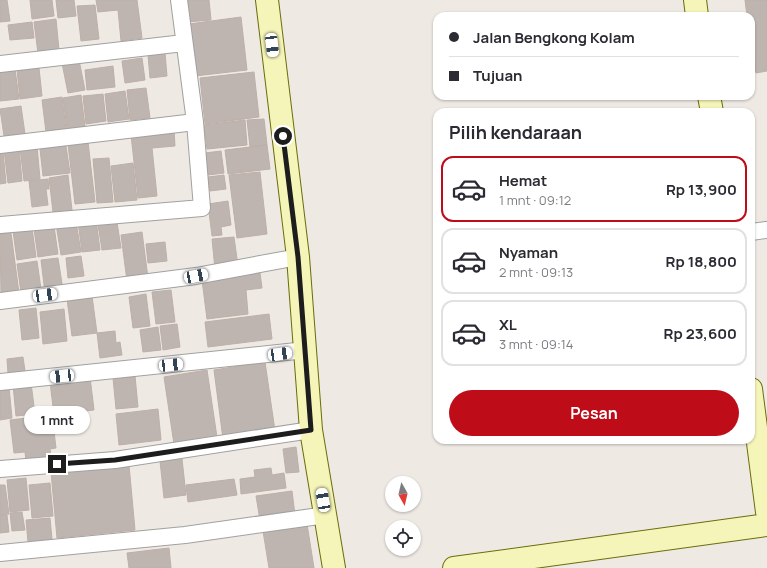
<!DOCTYPE html>
<html lang="id">
<head>
<meta charset="utf-8">
<style>
	:root { --surface:#fff; --page:#f2f2f3; --text:#2b2b33; --muted:#7c7c81; --line:#e1e1e2; --accent:#be0c19 }
	body { margin:0; font-family:Manrope,sans-serif; background:var(--page); color:var(--text); height:100vh; display:flex; flex-direction:column; font-size:15px; white-space:nowrap }
	* { box-sizing:border-box; margin:0 }
	p { font-size:13px; color:var(--muted) }
	.icon { flex:none; width:22px; height:22px; fill:none; stroke:currentColor; stroke-width:2; stroke-linecap:round; stroke-linejoin:round }
	.map { position:relative; flex:1; overflow:hidden }
	.side { position:absolute; left:433px; top:108px; width:322px; height:336px; display:flex; flex-direction:column; background:var(--surface); border-radius:12px; box-shadow:0 1px 3px #0004 }
	.side>* { flex:none }
	.top-card { position:absolute; left:433px; top:12px; width:322px; height:88px; border-radius:12px; box-shadow:0 1px 3px #0004; display:grid; align-content:center; height:88px; padding:0 16px; background:var(--surface) }
	.needle { width:26px; rotate:172deg }
	.fabs { position:absolute; left:385px; top:476px; display:grid; gap:8px }
	.fabs a { display:grid; place-items:center; width:36px; height:36px; border-radius:50%; background:var(--surface); box-shadow:0 1px 3px #0004; font-size:20px }
	.end { position:absolute; width:18px; height:18px; margin:-9px; border:5px solid #1d1d1d; background:#fff; box-shadow:0 0 0 2px #fff }
	.from { border-radius:50% }
	.bubble { position:absolute; height:28px; border-radius:14px; background:var(--surface); box-shadow:0 1px 3px #0004; font-size:13px; font-weight:700; line-height:28px; text-align:center }
	.car { position:absolute; width:12px; height:24px; margin:-12px -6px; border-radius:5px; box-shadow:0 0 3px 1px #0007; background:linear-gradient(#fff 24%,#345 0 40%,#fff 0 76%,#345 0 86%,#fff 0) }
	.top-card b { display:flex; align-items:center; gap:14px; height:38px; font-size:15px }
	.top-card b+b { border-top:1px solid var(--line) }
	.top-card i { width:10px; height:10px; background:var(--text) }
	ul { padding:0; list-style:none }
	li { display:flex; align-items:center; gap:12px; height:66px; margin:0 8px 6px; padding:0 8px; border:2px solid var(--line); border-radius:12px }
	li div { flex:1 }
	li b { display:block; font-size:15px }
	li em { font-style:normal; font-weight:700 }
	li.on { border-color:var(--accent) }
	li>.icon { width:36px; height:36px; stroke-width:1.5 }
	h2 { padding:0 16px; font-size:18px; line-height:48px }
	.cta { display:flex; gap:8px; margin-top:auto; padding:8px 16px }
	.cta a { flex:1; height:46px; border-radius:24px; background:var(--accent); color:#fff; font-size:16px; font-weight:700; line-height:46px; text-align:center }
	.map>svg:first-child { display:block }
</style>
</head>
<body>
<div class="map">
<svg width="767" height="568" viewBox="0 0 767 568">
	<rect width="100%" height="100%" fill="#eee9e3"/>
	<path fill="#beb5b0" stroke="#beafa7" d="M0 0H7L10 21 0 22Z
		M30 0H52L54 16 32 19Z
		M56 0H74L76 16 58 18Z
		M96 0H137L142 38 121 41 118 10 98 12Z
		M185 0H209L211 20 187 22Z
		M745 0H767V71L756 73 751 39V16H747Z
		M95 5 99 39 81 41 77 6Z
		M241 17 247 70 195 76 189 24Z
		M56 19 59 50 38 53 34 22Z
		M32 22 34 38 10 40 8 25Z
		M165 53 167 76 150 78 148 55Z
		M142 58 145 80 125 83 122 61Z
		M79 60 85 90 68 93 62 63Z
		M113 66 115 87 87 90 85 70Z
		M39 68 42 96 20 99 17 70Z
		M15 69 19 99 0 101V71Z
		M254 72 259 117 205 124 200 78Z
		M146 88 150 118 130 120 127 90Z
		M125 91 129 119 108 122 105 94Z
		M103 94 106 121 86 124 83 96Z
		M81 95 85 126 67 129 63 98Z
		M62 97 66 129 46 132 42 100Z
		M21 106 25 134 4 136 0 109Z
		M264 119 267 145 250 147 247 120Z
		M245 120 247 145 207 149 204 125Z
		M174 130 175 146 152 148 157 196 138 198 131 135Z
		M88 142 95 202 75 204 68 144Z
		M267 145 270 169 228 174 225 150Z
		M37 146 40 179 24 181 20 148Z
		M66 146 70 173 43 176 40 149Z
		M19 148 22 181 8 183 4 150Z
		M221 151 224 173 208 175 205 153Z
		M0 152H3L6 183 0 184Z
		M109 158 113 202 97 203 93 159Z
		M133 163 137 200 115 202 111 166Z
		M260 172 267 234 237 238 229 175Z
		M68 175 72 210 53 212 49 178Z
		M224 175 226 189 210 191 208 177Z
		M48 179 49 189H46L48 205 32 207 29 181Z
		M228 201 231 225 221 227 222 235 212 236 208 204Z
		M116 216 121 248 102 250 97 218Z
		M96 219 100 250 82 252 78 222Z
		M76 222 81 252 61 255 56 224Z
		M54 226 58 254 38 257 34 229Z
		M32 228 36 257 17 260 13 231Z
		M142 232 148 278 127 281 121 235Z
		M11 233 19 293 1 296 0 234Z
		M234 237 238 266 215 269 212 239Z
		M165 242 167 261 148 263 146 244Z
		M81 256 84 276 68 278 66 258Z
		M58 258 63 290 45 293 41 260Z
		M37 261 41 289 21 292 17 264Z
		M260 273 262 288 246 290 248 314 207 319 202 280Z
		M171 290 175 322 156 324 152 292Z
		M146 294 150 326 133 328 129 297Z
		M92 296 97 333 72 336 67 299Z
		M36 308 39 338 22 340 19 310Z
		M64 309 67 341 43 344 40 312Z
		M269 314 272 339 208 347 205 322Z
		M177 324 180 347 163 350 160 326Z
		M158 327 161 350 143 352 140 330Z
		M115 331 116 343 120 342 122 355 100 358 97 333Z
		M23 357 25 371 8 373 7 359Z
		M265 362 275 431 223 439 214 370Z
		M207 370 218 444 175 451 164 377Z
		M135 376 138 407 116 409 113 378Z
		M90 377 94 410 54 415 50 382Z
		M31 383 35 414 16 416 13 385Z
		M9 387 12 418 0 420V388Z
		M158 409 161 440 119 445 116 414Z
		M52 415 56 448 50 449 51 458 26 461 25 452 14 453 10 420Z
		M296 447 299 472 286 473 283 449Z
		M182 459 186 495 164 498 160 461Z
		M129 465 135 530 57 538 51 472Z
		M271 468 272 475 284 473 286 488 241 494 240 479 255 477 254 470Z
		M26 478 29 510 10 512 7 480Z
		M234 479 237 495 188 502 186 485Z
		M50 483 53 516 32 518 29 485Z
		M0 485H5L9 514 0 515Z
		M292 491 295 515 260 520 256 496Z
		M22 512 25 530 12 531 10 513Z
		M0 515H7L9 532 0 533Z
		M50 518 52 539 28 542 26 520Z
		M307 524 314 568H269L263 531Z
		M169 548 171 568H129L127 553Z"/>
	<g fill="none" stroke-linecap="round" stroke-linejoin="round">
		<g stroke="#a1a1a1" stroke-width="18">
			<path id="street" d="M0 64 184 43
				M0 145 195 122
				M0 225 202 208 195 122 179 0
				M751 232 766 230
				M0 301 196 276 298 257
				M0 382 306 350
				M0 469 115 460 311 430
				M0 553 185 535 326 515"/>
		</g>
		<g stroke="#6a6d0b" stroke-width="24">
			<path id="secondary" d="M267 0 298 257 311 430 334 568
				M695 0 697 16
				M709 96 712 112
				M751 389 767 512
				M454 568 767 525"/>
		</g>
		<use href="#street" stroke="#fff" stroke-width="16"/>
		<use href="#secondary" stroke="#f5f4b9" stroke-width="22"/>
	</g>
	<g fill="none" stroke-linecap="round" stroke-linejoin="round">
		<path stroke="#1d1d1d" stroke-width="5" d="M57 464 115 460 311 430 298 257 283 136"/>
	</g>
</svg>
<div class="fabs">
<a><svg class="needle" viewBox="-14 -14 28 28"><path d="M0-13l5 13h-10z" fill="#e53935"/><path d="M0 13l5-13h-10z" fill="#7c7c81"/></svg></a>
<a><svg class="icon" aria-label="locate" viewBox="0 0 24 24"><circle cx="12" cy="12" r="6"/><path d="M12 2v4M12 18v4M2 12h4M18 12h4"/></svg></a>
</div>
<i class="end from" style="left:283px;top:136px"></i>
<i class="end" style="left:57px;top:464px"></i>
<div class="bubble" style="left:24px;top:406px;width:66px">1 mnt</div>
<i class="car" style="left:272px;top:45px;rotate:173deg"></i>
<i class="car" style="left:196px;top:276px;rotate:79deg"></i>
<i class="car" style="left:45px;top:295px;rotate:82deg"></i>
<i class="car" style="left:280px;top:354px;rotate:82deg"></i>
<i class="car" style="left:171px;top:365px;rotate:84deg"></i>
<i class="car" style="left:62px;top:376px;rotate:264deg"></i>
<i class="car" style="left:323px;top:500px;rotate:350deg"></i>
<div class="top-card">
<b><i class="from"></i>Jalan Bengkong Kolam</b>
<b><i></i>Tujuan</b>
</div>
<section class="side">
<h2>Pilih kendaraan</h2>
<ul>
<li class="on"><svg class="icon" aria-label="car" viewBox="0 0 24 24"><path d="M5 17H2v-5l4-1 3-4h7l3 4 3 1v5h-3M9 17h6M6 11h13"/><circle cx="7" cy="17" r="2"/><circle cx="17" cy="17" r="2"/></svg><div><b>Hemat</b><p>1 mnt · 09:12</p></div><em>Rp 13,900</em></li>
<li><svg class="icon" aria-label="car" viewBox="0 0 24 24"><path d="M5 17H2v-5l4-1 3-4h7l3 4 3 1v5h-3M9 17h6M6 11h13"/><circle cx="7" cy="17" r="2"/><circle cx="17" cy="17" r="2"/></svg><div><b>Nyaman</b><p>2 mnt · 09:13</p></div><em>Rp 18,800</em></li>
<li><svg class="icon" aria-label="car" viewBox="0 0 24 24"><path d="M5 17H2v-5l4-1 3-4h7l3 4 3 1v5h-3M9 17h6M6 11h13"/><circle cx="7" cy="17" r="2"/><circle cx="17" cy="17" r="2"/></svg><div><b>XL</b><p>3 mnt · 09:14</p></div><em>Rp 23,600</em></li>
</ul>
<div class="cta"><a>Pesan</a></div>
</section>
</div>
</body>
</html>
